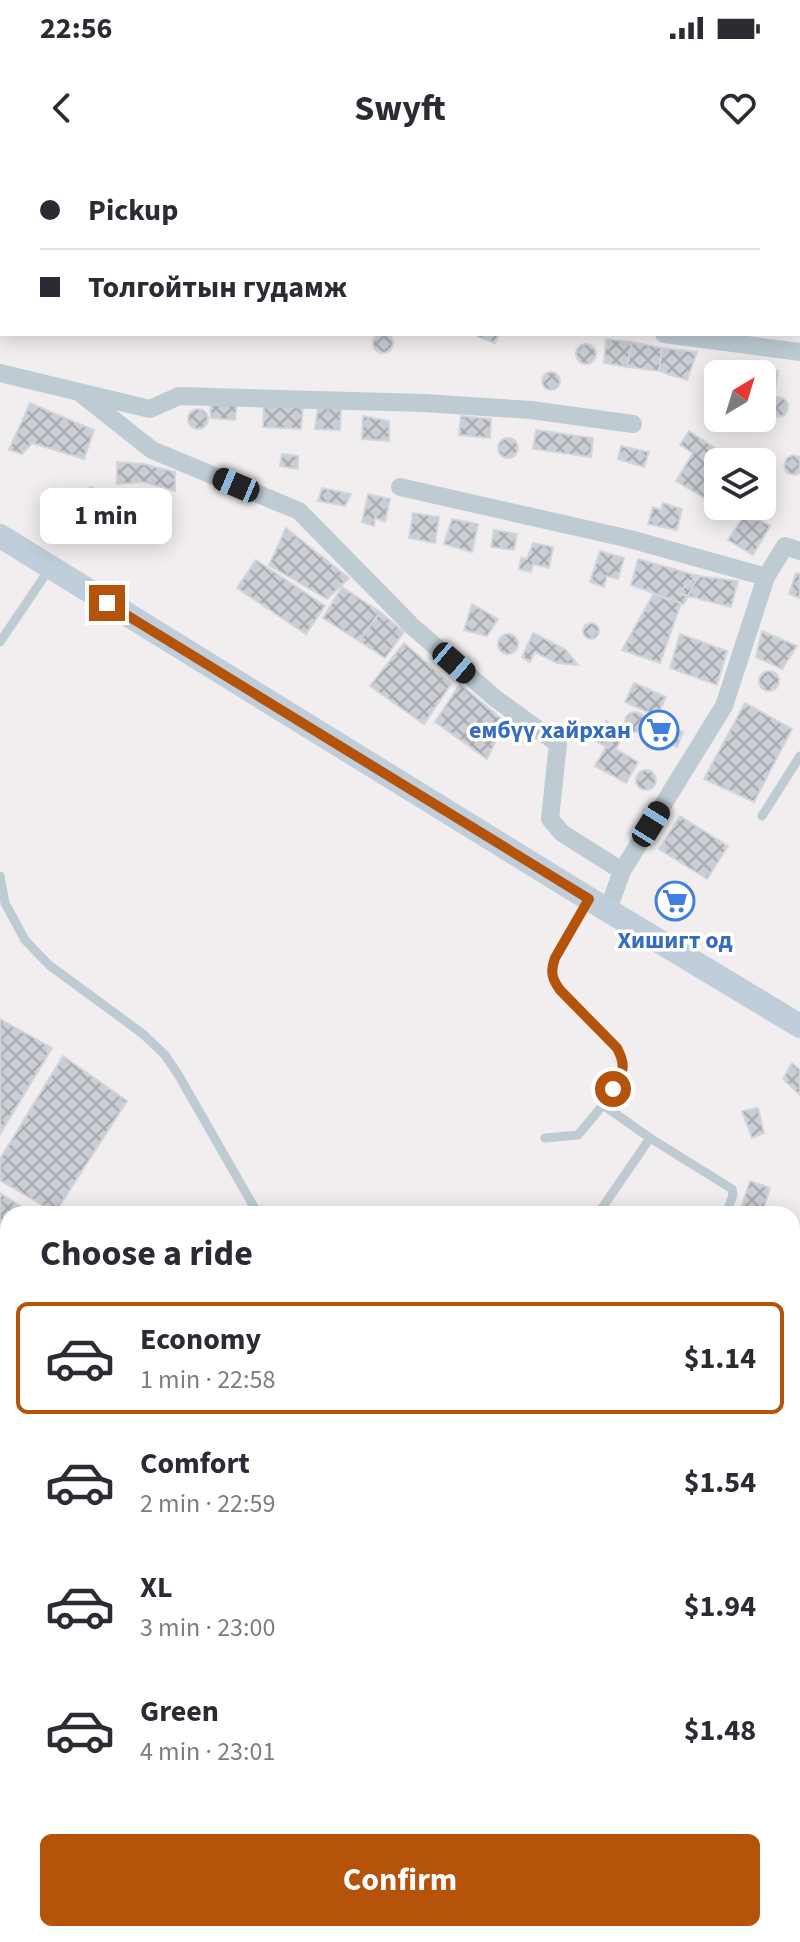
<!DOCTYPE html>
<html lang="en">
<head>
<meta charset="utf-8">
<style>
	:root { --surface:#fff; --page:#f2f2f3; --text:#2b2b33; --muted:#7c7c81; --line:#e1e1e2; --accent:#b45309 }
	body { margin:0; font-family:"Source Sans 3",sans-serif; background:var(--page); color:var(--text); height:100vh; display:flex; flex-direction:column; font-size:30px; white-space:nowrap }
	* { box-sizing:border-box; margin:0 }
	p { font-size:26px; color:var(--muted) }
	.icon { flex:none; width:44px; height:44px; fill:none; stroke:currentColor; stroke-width:2; stroke-linecap:round; stroke-linejoin:round }
	.map { position:relative; flex:1; overflow:hidden }
	.sheet { position:absolute; left:0px; top:1046px; width:800px; height:736px; display:flex; flex-direction:column; background:var(--surface); border-radius:24px 24px 0 0; box-shadow:0 4px 20px #0003 }
	.sheet>* { flex:none }
	.banner { position:absolute; left:0px; top:0px; width:800px; height:176px; box-shadow:0 4px 20px #0003; display:grid; align-content:center; height:176px; padding:0 40px; background:var(--surface) }
	.needle { width:52px; rotate:38deg }
	.fabs { position:absolute; left:704px; top:200px; display:grid; gap:16px }
	.fabs a { display:grid; place-items:center; width:72px; height:72px; border-radius:12px; background:var(--surface); box-shadow:0 4px 20px #0003; font-size:40px }
	.end { position:absolute; width:36px; height:36px; margin:-18px; border:10px solid #b45309; background:#fff; box-shadow:0 0 0 4px #fff }
	.from { border-radius:50% }
	.bubble { position:absolute; height:56px; border-radius:12px; background:var(--surface); box-shadow:0 4px 20px #0003; font-size:26px; font-weight:700; line-height:56px; text-align:center }
	.car { position:absolute; width:24px; height:48px; margin:-24px -12px; border-radius:10px; box-shadow:0 0 6px 2px #0007; background:linear-gradient(#222 24%,#8ab4d8 0 40%,#222 0 76%,#8ab4d8 0 86%,#222 0) }
	.banner b { display:flex; align-items:center; gap:28px; height:76px; font-size:30px }
	.banner b+b { border-top:2px solid var(--line) }
	.banner i { width:20px; height:20px; background:var(--text) }
	ul { padding:0; list-style:none }
	li { display:flex; align-items:center; gap:24px; height:112px; margin:0 16px 12px; padding:0 24px; border:4px solid transparent; border-radius:12px }
	li div { flex:1 }
	li b { display:block; font-size:30px }
	li em { font-style:normal; font-weight:700 }
	li.active { border-color:var(--accent) }
	li>.icon { width:72px; height:72px; stroke-width:1.5 }
	h2 { padding:0 40px; font-size:36px; line-height:96px }
	.cta { display:flex; gap:16px; margin-top:auto; padding:16px 40px }
	.cta a { flex:1; height:92px; border-radius:12px; background:var(--accent); color:#fff; font-size:32px; font-weight:700; line-height:92px; text-align:center }
	.status { display:flex; justify-content:space-between; align-items:center; height:56px; padding:0 40px; background:var(--surface); direction:ltr }
	.status svg { height:22px; fill:currentColor }
	header { display:flex; justify-content:space-between; align-items:center; height:104px; padding:0 40px; background:var(--surface); font-size:36px; font-weight:700 }
	.map>svg:first-child { display:block }
</style>
</head>
<body>
<div class="status"><b>22:56</b><svg viewBox="0 0 49 12"><path d="M0 12V9h3v3zM5 12V6h3v6zM10 12V3h3v9zM15 12V0h3v12zM26 1h20v11H26zM47 4h2v5h-2z"/></svg></div>
<header><svg class="icon" aria-label="back" viewBox="0 0 24 24"><path d="M15 5l-7 7 7 7"/></svg>Swyft<svg class="icon" aria-label="heart" viewBox="0 0 24 24"><path d="M12 20l-8-8c-3-5 5-10 8-4 3-6 11-1 8 4z"/></svg></header>
<div class="map">
<svg width="800" height="1782" viewBox="0 0 800 1782">
	<defs>
		<pattern id="building-cross-hatch" width="8" height="8" patternUnits="userSpaceOnUse" patternTransform="scale(2)"><rect width="8" height="8" fill="#caced4"/><path d="M0 0l8 8M0 8l8-8" fill="none" stroke="#a6aaaf"/></pattern>
	</defs>
	<rect width="100%" height="100%" fill="#f2eeef"/>
	<path fill="url(#building-cross-hatch)" stroke="#d2d5db" stroke-width="2" d="M373 183a10 10 0 1 1 20 0a10 10 0 1 1-20 0Z
		M479 174H499L495 183 478 177Z
		M606 179 632 182 627 207 604 203Z
		M632 182 662 188 659 211 627 207Z
		M576 194a10 10 0 1 1 20 0a10 10 0 1 1-20 0Z
		M662 188 697 192 687 220 659 211Z
		M722 203 731 207 733 214H718V222L713 218 712 212 716 206Z
		M746 205 778 211 774 235 762 233V214H744Z
		M542 221a9 9 0 1 1 18 0a9 9 0 1 1-18 0Z
		M768 247a10 10 0 1 1 20 0a10 10 0 1 1-20 0Z
		M210 242 237 243 235 260 211 258Z
		M30 243 94 270 84 299 32 283 22 294 9 290Z
		M264 244 303 247 301 269 263 267Z
		M318 247 341 249 340 270 315 269Z
		M188 259a10 10 0 1 1 20 0a10 10 0 1 1-20 0Z
		M363 256 389 261V281L362 279Z
		M461 256 491 259 490 278 459 275Z
		M536 270 593 278 591 297 533 289Z
		M689 271 721 292 716 300 718 302V342L716 345 676 321 693 293 680 285Z
		M498 288a10 10 0 1 1 20 0a10 10 0 1 1-20 0Z
		M621 286 649 292 644 307 618 299Z
		M282 294 298 296V309L280 306Z
		M793 295 800 297V313L796 315 787 313 784 307 787 298Z
		M117 302 144 304 175 312V331L144 322 117 324Z
		M90 327 100 331 98 338 105 340 103 346 84 340Z
		M322 328 351 334 345 346 318 341Z
		M368 334 390 339 385 362 375 358 374 366 362 362Z
		M663 343 682 349 677 370 648 364 653 347 661 350Z
		M413 353 439 357 435 383 409 378Z
		M746 353 770 366 753 395 728 380Z
		M452 359 478 364 472 392 444 384Z
		M286 368 349 418 327 439 269 405Z
		M494 370 517 374 514 390 491 387Z
		M533 383 553 387 549 408 533 404 531 412 519 409 521 398 527 399Z
		M600 391 624 398 618 419 607 416 604 427 590 422Z
		M638 399 698 416 684 444 631 425Z
		M256 400 325 446 306 474 237 428Z
		M796 413 800 414V438L789 434Z
		M698 416 738 421 731 447 677 433Z
		M342 427 380 452 359 481 323 458Z
		M653 435 681 443 660 503 622 490Z
		M472 444 498 459 487 476 464 470Z
		M380 452 404 472 385 498 359 481Z
		M583 471a8 8 0 1 1 16 0a8 8 0 1 1-16 0Z
		M762 471 797 486 782 509 756 497Z
		M533 473 565 489 578 505 557 503 535 492 530 502 522 497Z
		M498 484a10 10 0 1 1 20 0a10 10 0 1 1-20 0Z
		M680 474 727 491 717 525 670 508Z
		M404 483 451 524 424 564 370 526Z
		M759 521a10 10 0 1 1 20 0a10 10 0 1 1-20 0Z
		M634 523 666 537 657 556 625 542Z
		M460 524 505 562 487 599 435 562Z
		M745 543 792 569 754 642 704 619Z
		M625 562a10 10 0 1 1 20 0a10 10 0 1 1-20 0Z
		M606 561 625 572 616 589 638 602 626 623 595 606 606 587 593 579Z
		M669 566 683 572 677 587 662 581Z
		M636 620a10 10 0 1 1 20 0a10 10 0 1 1-20 0Z
		M680 656 728 686 707 719 659 689Z
		M0 859 52 888 0 974Z
		M63 896 127 941 55 1053 0 1020V999Z
		M792 903 800 910V935L783 919Z
		M758 948 764 973 752 978 742 951Z
		M750 1021 770 1028 762 1054H739Z
		M0 1033 34 1054H8V1124L0 1138Z
		M800 1161V1196L792 1190V1171Z
		M800 1271V1289L795 1286 792 1281 795 1273Z
		M797 1669 800 1671V1685L795 1687 792 1686V1670Z
		M794 1696 800 1700V1716L796 1722 792 1719V1699Z
		M272 1774H290L296 1782H267Z
		M400 1774H600L611 1782H411Z"/>
	<g fill="none" stroke-linecap="round" stroke-linejoin="round">
		<path stroke="#becbd3" stroke-width="9" d="M0 482 50 408
			M762 656 800 596
			M0 716 5 743 25 780 49 805 143 874 165 895 179 916 258 1054
			M589 739 555 798C550 812 552 819 560 830L617 888C630 913 615 924 603 945L650 978 598 1054
			M545 978 578 975 603 945
			M650 978 732 1029 733 1035 726 1054
			M0 1490 8 1505
			M252 1774 254 1782
			M351 1774 362 1782
			M190 1782 198 1774"/>
		<path stroke="#becbd3" stroke-width="18" d="M587 0H590
			M674 0 681 2
			M798 18 800 19
			M0 43 2 44
			M664 174 800 192
			M0 213 150 249 179 236 424 243 531 250 633 264
			M80 233 152 290 299 351 413 467 496 539 558 584 550 659 562 673 622 711
			M400 327 630 379 766 417
			M608 750 622 711 724 546 766 417 785 386 800 391
			M792 1501 800 1482
			M792 1589 800 1592"/>
		<path stroke="#bfceda" stroke-width="24" d="M0 376 589 739 800 866"/>
		<g stroke="#b0b5ba" stroke-width="9">
			<path id="rail" d="M0 1609 8 1614
				M0 1641 8 1646
				M179 1774 187 1782"/>
		</g>
		<use href="#rail" stroke="#fff" stroke-width="6" stroke-dasharray="18" stroke-linecap="butt"/>
	</g>
	<g fill="none" stroke-linecap="round" stroke-linejoin="round">
		<path stroke="#b45309" stroke-width="10" d="M107 443 589 739 555 798C550 812 552 819 560 830L617 888C627 907 623 912 613 929"/>
	</g>
	<defs>
		<g id="supermarket-ring" transform="scale(2)"><circle r="9.5" fill="#fff" stroke="#3f7fe0" stroke-width="1.5"/><path d="M-6-5.5h2.5l.6 2H6L4.5 2H-2.5L-4.4-4H-6ZM-1.5 3.2a1.3 1.3 0 1 0 .1 0ZM3 3.2a1.3 1.3 0 1 0 .1 0Z" fill="#3f7fe0"/></g>
	</defs>
	<g fill-rule="evenodd">
		<use href="#supermarket-ring" x="659" y="570"/>
		<use href="#supermarket-ring" x="675" y="741"/>
	</g>
	<g text-anchor="middle" dominant-baseline="central" stroke-width="7" stroke-linejoin="round" paint-order="stroke">
		<g font-size="24" font-weight="bold" fill="#366cbe" stroke="#fff" text-anchor="end">
			<text x="631" y="570">ембүү хайрхан</text>
			<text x="675" y="780" text-anchor="middle">Хишигт од</text>
		</g>
	</g>
</svg>
<div class="fabs">
<a><svg class="needle" viewBox="-14 -14 28 28"><path d="M0-13l5 13h-10z" fill="#e53935"/><path d="M0 13l5-13h-10z" fill="#7c7c81"/></svg></a>
<a><svg class="icon" aria-label="layers" viewBox="0 0 24 24"><path d="M12 4l9 5-9 5-9-5zM3 14l9 5 9-5"/></svg></a>
</div>
<i class="end from" style="left:613px;top:929px"></i>
<i class="end" style="left:107px;top:443px"></i>
<div class="bubble" style="left:40px;top:328px;width:132px">1 min</div>
<i class="car" style="left:236px;top:325px;rotate:293deg"></i>
<i class="car" style="left:454px;top:503px;rotate:131deg"></i>
<i class="car" style="left:651px;top:664px;rotate:32deg"></i>
<div class="banner">
<b><i class="from"></i>Pickup</b>
<b><i></i>Толгойтын гудамж</b>
</div>
<section class="sheet">
<h2>Choose a ride</h2>
<ul>
<li class="active"><svg class="icon" aria-label="car" viewBox="0 0 24 24"><path d="M5 17H2v-5l4-1 3-4h7l3 4 3 1v5h-3M9 17h6M6 11h13"/><circle cx="7" cy="17" r="2"/><circle cx="17" cy="17" r="2"/></svg><div><b>Economy</b><p>1 min · 22:58</p></div><em>$1.14</em></li>
<li><svg class="icon" aria-label="car" viewBox="0 0 24 24"><path d="M5 17H2v-5l4-1 3-4h7l3 4 3 1v5h-3M9 17h6M6 11h13"/><circle cx="7" cy="17" r="2"/><circle cx="17" cy="17" r="2"/></svg><div><b>Comfort</b><p>2 min · 22:59</p></div><em>$1.54</em></li>
<li><svg class="icon" aria-label="car" viewBox="0 0 24 24"><path d="M5 17H2v-5l4-1 3-4h7l3 4 3 1v5h-3M9 17h6M6 11h13"/><circle cx="7" cy="17" r="2"/><circle cx="17" cy="17" r="2"/></svg><div><b>XL</b><p>3 min · 23:00</p></div><em>$1.94</em></li>
<li><svg class="icon" aria-label="car" viewBox="0 0 24 24"><path d="M5 17H2v-5l4-1 3-4h7l3 4 3 1v5h-3M9 17h6M6 11h13"/><circle cx="7" cy="17" r="2"/><circle cx="17" cy="17" r="2"/></svg><div><b>Green</b><p>4 min · 23:01</p></div><em>$1.48</em></li>
</ul>
<div class="cta"><a>Confirm</a></div>
</section>
</div>
</body>
</html>
